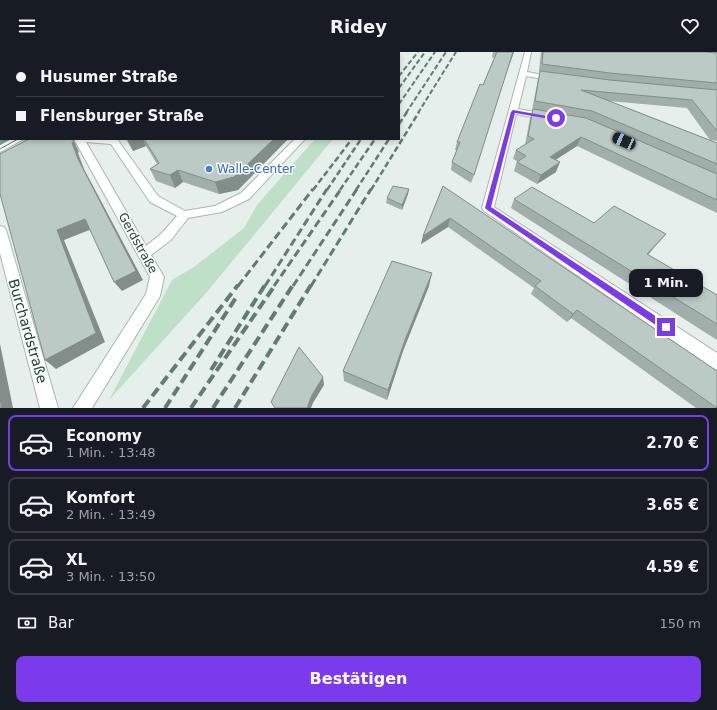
<!DOCTYPE html>
<html lang="de">
<head>
<meta charset="utf-8">
<style>
	:root { --surface:#171b24; --page:#242831; --text:#f1f3f6; --muted:#9ea1a6; --line:#363941; --accent:#7c3aed }
	body { margin:0; font-family:"DejaVu Sans",sans-serif; background:var(--page); color:var(--text); height:100vh; display:flex; flex-direction:column; font-size:15px; white-space:nowrap }
	* { box-sizing:border-box; margin:0 }
	p { font-size:13px; color:var(--muted) }
	.icon { flex:none; width:22px; height:22px; fill:none; stroke:currentColor; stroke-width:2; stroke-linecap:round; stroke-linejoin:round }
	.map { position:relative; height:356px; overflow:hidden }
	.panel { display:flex; flex-direction:column; background:var(--surface); flex:1 }
	.panel>* { flex:none }
	.top-card { position:absolute; left:0px; top:0px; width:400px; height:88px; box-shadow:0 2px 6px #0003; display:grid; align-content:center; height:88px; padding:0 16px; background:var(--surface) }
	.end { position:absolute; width:18px; height:18px; margin:-9px; border:5px solid #7c3aed; background:#fff; box-shadow:0 0 0 2px #fff }
	.from { border-radius:50% }
	.bubble { position:absolute; height:28px; border-radius:8px; background:var(--surface); box-shadow:0 2px 6px #0003; font-size:13px; font-weight:700; line-height:28px; text-align:center }
	.car { position:absolute; width:12px; height:24px; margin:-12px -6px; border-radius:5px; box-shadow:0 0 3px 1px #0007; background:linear-gradient(#222 24%,#8ab4d8 0 40%,#222 0 76%,#8ab4d8 0 86%,#222 0) }
	.top-card b { display:flex; align-items:center; gap:14px; height:38px; font-size:15px }
	.top-card b+b { border-top:1px solid var(--line) }
	.top-card i { width:10px; height:10px; background:var(--text) }
	ul { padding:7px 0 0; list-style:none }
	li { display:flex; align-items:center; gap:12px; height:56px; margin:0 8px 6px; padding:0 8px; border:2px solid var(--line); border-radius:8px }
	li div { flex:1 }
	li b { display:block; font-size:15px }
	li em { font-style:normal; font-weight:700 }
	li.on { border-color:var(--accent) }
	li>.icon { width:36px; height:36px; stroke-width:1.5 }
	.pay { display:flex; align-items:center; gap:10px; height:44px; padding:0 16px; font-size:15px }
	.pay p { margin-inline-start:auto }
	.cta { display:flex; gap:8px; margin-top:auto; padding:8px 16px }
	.cta a { flex:1; height:46px; border-radius:8px; background:var(--accent); color:#fff; font-size:16px; font-weight:700; line-height:46px; text-align:center }
	header { display:flex; justify-content:space-between; align-items:center; height:52px; padding:0 16px; background:var(--surface); font-size:18px; font-weight:700 }
	.map>svg:first-child { display:block }
</style>
</head>
<body>
<header><svg class="icon" aria-label="menu" viewBox="0 0 24 24"><path d="M4 6h16M4 12h16M4 18h16"/></svg>Ridey<svg class="icon" aria-label="heart" viewBox="0 0 24 24"><path d="M12 20l-8-8c-3-5 5-10 8-4 3-6 11-1 8 4z"/></svg></header>
<div class="map">
<svg width="717" height="356" viewBox="0 0 717 356">
	<rect width="100%" height="100%" fill="#e6efeb"/>
	<path fill="#bfe0c8" d="M315 87H333L207 240 109 348 172 228 194 215 244 176 257 153Z"/>
	<g fill="none" stroke-linecap="round" stroke-linejoin="round">
		<g stroke="#a8b8b2" stroke-width="2">
			<path id="minor" d="M525 0H531L527 20 555 25 559 27 555 29 526 24 518 57 547 62 551 65 547 68 516 62 494 155 717 301V318L711 315 484 159 482 156Z
				M12 87H24L0 100V93Z
				M74 87H117L158 144 185 159 215 154 241 141 295 87H305L249 147 222 160 188 166 171 188 151 203 164 225 160 244 92 356H73L146 242 150 225ZM86 90 111 92 150 150 177 164 162 181 146 194Z
				M0 174 4 175 6 178 58 356H40L0 201Z"/>
		</g>
		<g stroke="#c2cac8" stroke-width="2">
			<path id="major" d="M0 86 1 87H11L0 93Z"/>
		</g>
		<use href="#minor" fill="#fff" fill-rule="evenodd"/>
		<use href="#major" fill="#6aa596" fill-rule="evenodd"/>
		<path stroke="#5f7d75" stroke-width="1" d="M0 97 18 87"/>
		<path stroke="#5f7d75" stroke-width="2" stroke-dasharray="5 2.5" stroke-linecap="butt" d="M399 24 418 0
			M399 36 425 0
			M399 52 435 0
			M406 61 446 0
			M418 61 456 0"/>
		<path stroke="#5f7d75" stroke-width="2.5" stroke-dasharray="6 3" stroke-linecap="butt" d="M399 72 407 60
			M313 138 352 87
			M327 138 361 87
			M340 138 375 87
			M356 138 389 87
			M371 138 419 60"/>
		<path stroke="#5f7d75" stroke-width="3" stroke-dasharray="8 4" stroke-linecap="butt" d="M238 234 313 137
			M265 234 327 137
			M274 234 341 137
			M293 234 357 137
			M311 234 371 137"/>
		<path stroke="#5f7d75" stroke-width="4" stroke-dasharray="10 5" stroke-linecap="butt" d="M211 318 265 233
			M143 356 238 233
			M165 356 237 244
			M191 356 275 233
			M213 356 293 233
			M235 356 311 233"/>
	</g>
	<path fill="#a1aea9" d="M80 0H151L149 1H84Z
		M493 0H514L508 16 471 131 451 118 452 110 457 98H455L457 90 483 33 494 6 492 5Z
		M541 0H717V89L710 88 687 56 609 49 717 91V161L577 94 555 108 556 120 537 132 514 119 517 109 513 107 516 98 525 93 530 66 533 58H532L538 27 540 20 539 19Z
		M126 87H288L238 138 219 142 183 130 175 136 156 129 150 117 157 112 146 94 133 99Z
		M443 134 717 356H696L571 266 567 270 531 242 534 236 448 175 421 192 423 184Z
		M409 137 408 142 402 158 386 151 387 146Z
		M514 147 594 171 666 182 658 191 648 203 717 243V288L511 156Z
		M429 234 403 299 387 348 344 329 343 319Z"/>
	<path fill="#838d89" d="M131 0H151L149 1H129Z
		M365 0H375L374 1H364Z
		M513 0H514L508 16 471 131 474 123 510 8Z
		M1 51V77H0V53Z
		M581 85 577 94 546 114 550 105Z
		M72 87H73L79 100 78 101 84 117 143 228 122 239 114 230 78 107 72 91Z
		M127 87H143L146 94 133 99Z
		M274 87H288L238 138 219 142 215 130Z
		M560 110 556 120 537 132 541 123Z
		M178 118 183 130 175 136 170 123Z
		M409 137 408 142 402 158V153Z
		M450 166 448 175 421 192 423 184Z
		M85 167 92 177 64 188 105 290 56 317 45 308 57 178Z
		M666 182 658 191 640 211 647 202Z
		M432 221 429 234 403 299 387 348 388 338 405 288Z
		M577 258 571 266 567 270 573 262Z
		M0 292 13 356H2L0 346Z
		M323 325 324 333 313 351 311 356H307L312 343Z"/>
	<path fill="#bbcac4" stroke="#838d89" d="M111 0H131L129 1H116Z
		M183 0H365L364 1H182Z
		M497 0H513L474 123 452 110 460 90H457L480 32 483 33Z
		M543 0H705L716 1 717 0V31L610 21 542 12Z
		M540 19 610 28 717 38V79L692 48 581 38 717 91V112L592 59 535 49Z
		M0 27H1V51L0 53Z
		M533 57 586 66 717 122V148L581 85 550 105 560 110 541 123 517 110 526 104 516 98 534 87 528 84Z
		M29 87H72L74 90 72 91 78 107 136 219 114 230 85 167 57 178 96 281 45 308 0 142V102Z
		M144 87H274L234 125 215 130 178 118 170 123 150 117 159 111Z
		M393 134 409 137 402 153 387 146Z
		M443 134 717 319V356L577 258 573 262 535 234 541 229 450 166 423 184Z
		M532 135 594 171 614 154 666 182 647 202 717 243V272L514 147Z
		M392 209 432 221 405 288 388 338 343 319Z
		M299 295 323 325 312 343 307 356H275L271 350Z
		M0 346 2 356H0Z"/>
	<path fill="#7c3aed" d="M513 58 558 66 556 68 515 61 491 155 669 273V278H663L486 157 485 156 511 60Z"/>
	<circle fill="#3f7fe0" stroke="#f7fbf9" stroke-width="1.5" cx="209" cy="117" r="4"/>
	<g text-anchor="middle" dominant-baseline="central" stroke-width="3" stroke-linejoin="round" paint-order="stroke">
		<g font-size="12" fill="#366cbe" stroke="#f7fbf9" text-anchor="start">
			<text x="217" y="117">Walle-Center</text>
		</g>
		<g font-size="12" fill="#24423a" stroke="#f7fbf9">
			<text transform="translate(138 191) rotate(61)">Gerdstraße</text>
		</g>
		<g font-size="14" fill="#24423a" stroke="#f7fbf9">
			<text transform="translate(28 279) rotate(74)">Burchardstraße</text>
		</g>
	</g>
</svg>
<i class="end from" style="left:556px;top:66px"></i>
<i class="end" style="left:666px;top:275px"></i>
<div class="bubble" style="left:629px;top:217px;width:74px">1 Min.</div>
<i class="car" style="left:624px;top:89px;rotate:294deg"></i>
<div class="top-card">
<b><i class="from"></i>Husumer Straße</b>
<b><i></i>Flensburger Straße</b>
</div>
</div>
<section class="panel">
<ul>
<li class="on"><svg class="icon" aria-label="car" viewBox="0 0 24 24"><path d="M5 17H2v-5l4-1 3-4h7l3 4 3 1v5h-3M9 17h6M6 11h13"/><circle cx="7" cy="17" r="2"/><circle cx="17" cy="17" r="2"/></svg><div><b>Economy</b><p>1 Min. · 13:48</p></div><em>2.70 €</em></li>
<li><svg class="icon" aria-label="car" viewBox="0 0 24 24"><path d="M5 17H2v-5l4-1 3-4h7l3 4 3 1v5h-3M9 17h6M6 11h13"/><circle cx="7" cy="17" r="2"/><circle cx="17" cy="17" r="2"/></svg><div><b>Komfort</b><p>2 Min. · 13:49</p></div><em>3.65 €</em></li>
<li><svg class="icon" aria-label="car" viewBox="0 0 24 24"><path d="M5 17H2v-5l4-1 3-4h7l3 4 3 1v5h-3M9 17h6M6 11h13"/><circle cx="7" cy="17" r="2"/><circle cx="17" cy="17" r="2"/></svg><div><b>XL</b><p>3 Min. · 13:50</p></div><em>4.59 €</em></li>
</ul>
<div class="pay"><svg class="icon" aria-label="cash" viewBox="0 0 24 24"><path d="M3 7h18v10H3z"/><circle cx="12" cy="12" r="2"/></svg>Bar<p>150 m</p></div>
<div class="cta"><a>Bestätigen</a></div>
</section>
</body>
</html>
